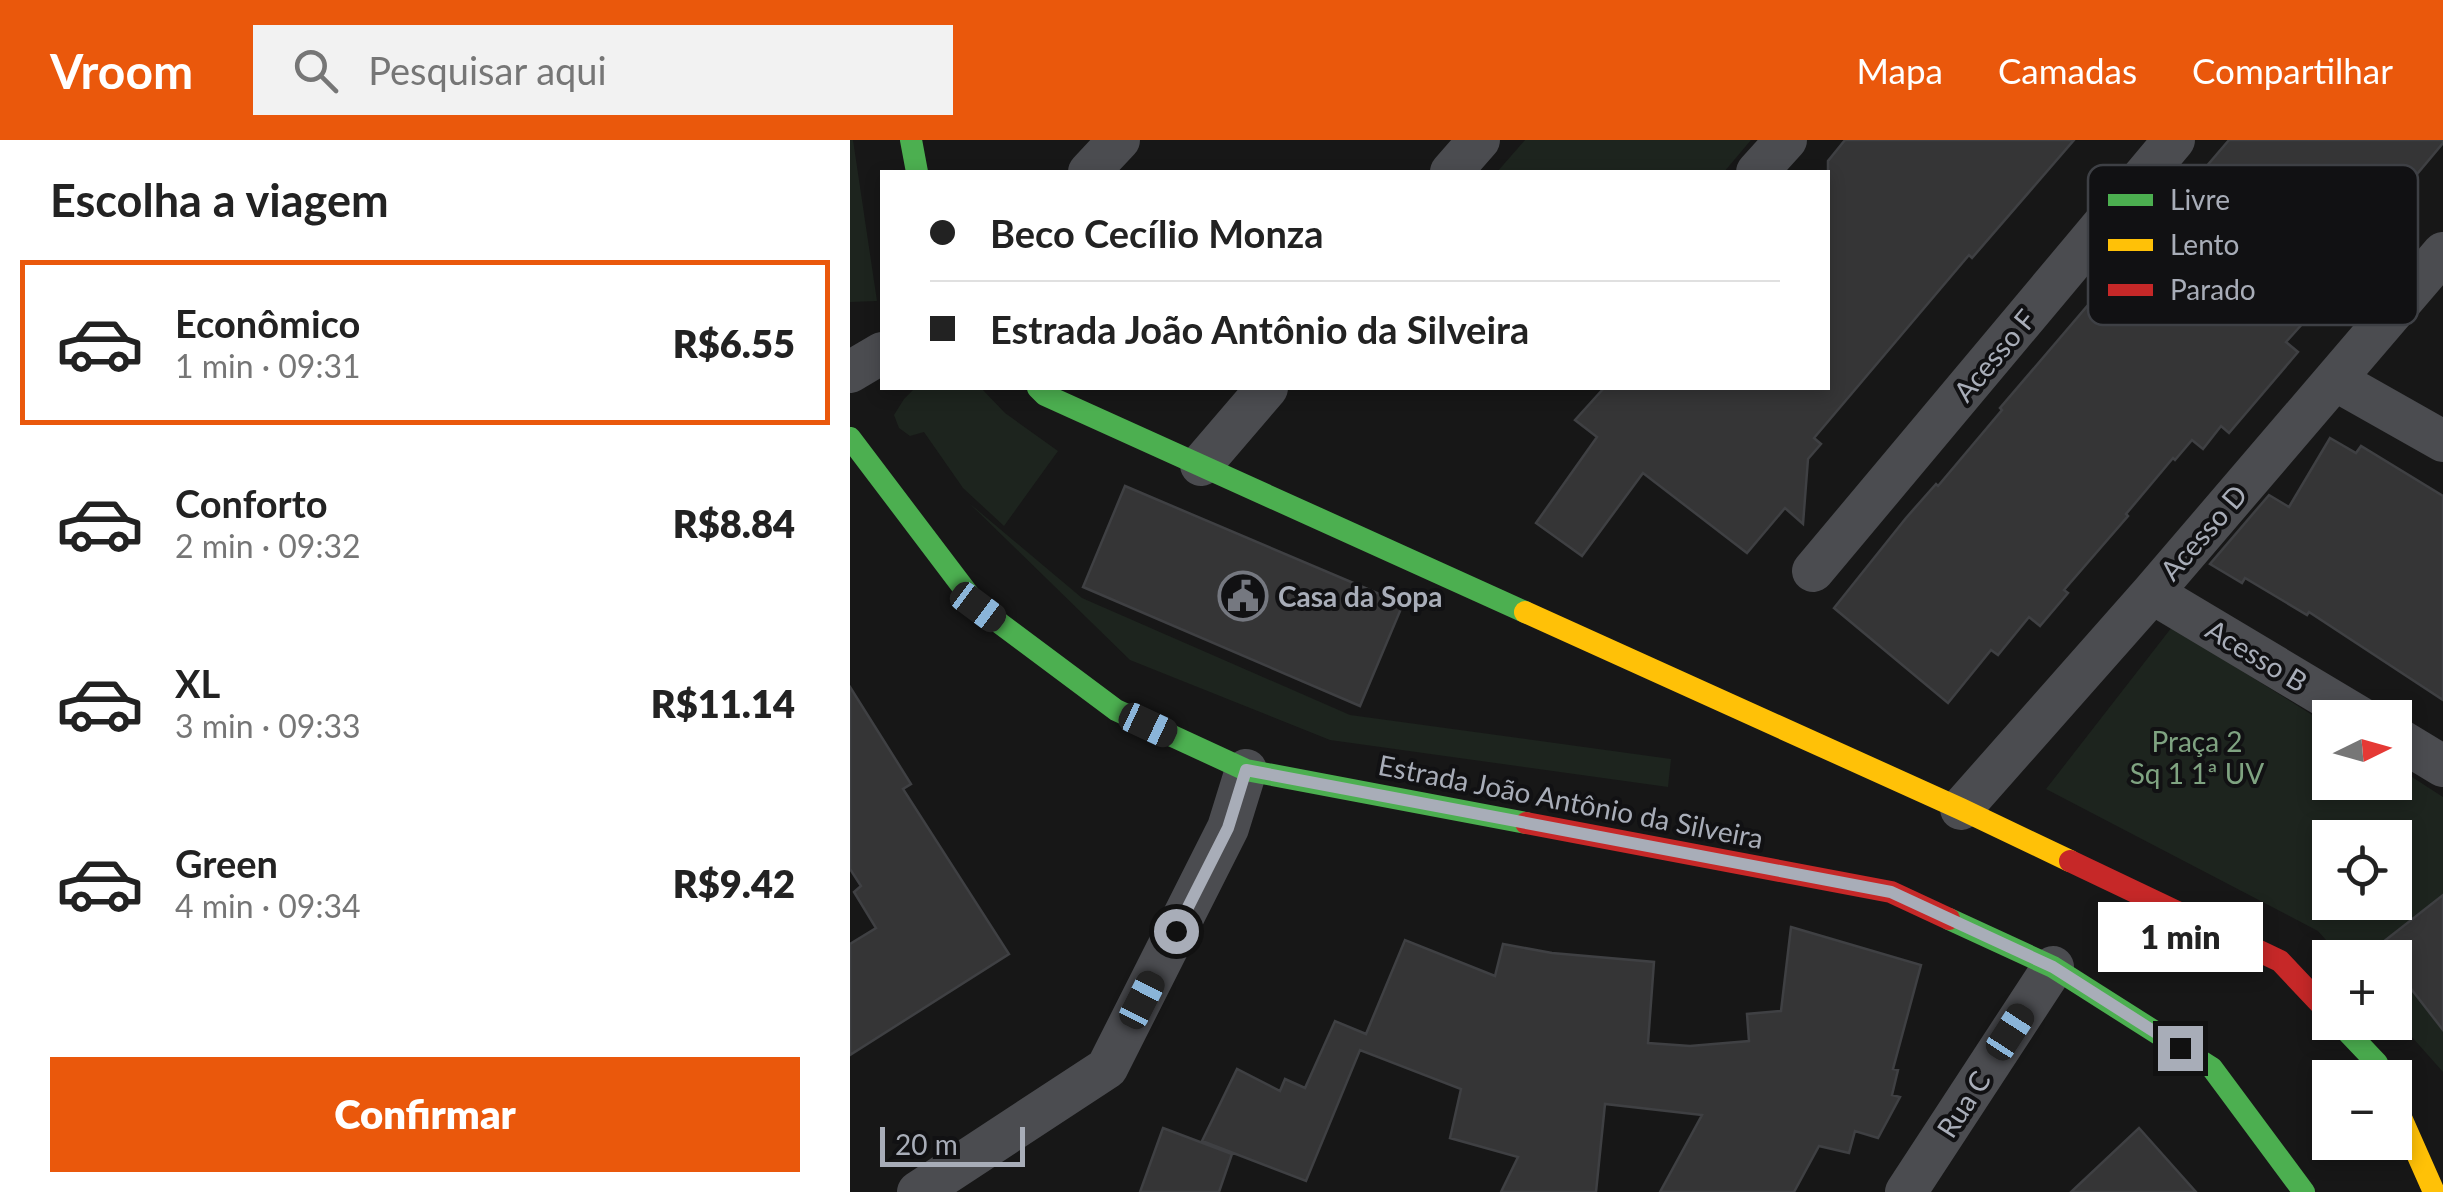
<!DOCTYPE html>
<html lang="pt">
<head>
<meta charset="utf-8">
<style>
	:root { --surface:#fff; --page:#f2f2f2; --text:#222; --muted:#767676; --line:#e0e0e0; --accent:#ea580c }
	body { margin:0; font-family:Lato,sans-serif; background:var(--page); color:var(--text); height:100vh; display:flex; flex-direction:column; font-size:38px; white-space:nowrap }
	* { box-sizing:border-box; margin:0 }
	p { font-size:32px; color:var(--muted) }
	.icon { flex:none; width:55px; height:55px; fill:none; stroke:currentColor; stroke-width:2; stroke-linecap:round; stroke-linejoin:round }
	.map { position:relative; flex:1; overflow:hidden }
	.drawer { display:flex; flex-direction:column; background:var(--surface); width:850px }
	.drawer>* { flex:none }
	.hud { position:absolute; left:30px; top:30px; width:950px; height:220px; border-radius:0px; box-shadow:0 5px 15px #0003; display:grid; align-content:center; height:220px; padding:0 50px; background:var(--surface) }
	.needle { width:65px; rotate:85deg }
	.controls { position:absolute; left:1462px; top:560px; display:grid; gap:20px }
	.controls a { display:grid; place-items:center; width:100px; height:100px; border-radius:0px; background:var(--surface); box-shadow:0 5px 15px #0003; font-size:50px }
	.scale { position:absolute; left:30px; bottom:25px; width:145px; box-sizing:border-box; padding-left:10px; border:5px solid #a8adb8; border-top:0; font-size:28px; line-height:35px; white-space:nowrap; color:#a8adb8; -webkit-text-stroke:8px #111113; paint-order:stroke }
	.end { position:absolute; width:45px; height:45px; margin:-22px; border:12px solid #a8adb8; background:#111; box-shadow:0 0 0 5px #111 }
	.from { border-radius:50% }
	.bubble { position:absolute; height:70px; border-radius:0px; background:var(--surface); box-shadow:0 5px 15px #0003; font-size:32px; font-weight:800; line-height:70px; text-align:center }
	.car { position:absolute; width:30px; height:60px; margin:-30px -15px; border-radius:12px; box-shadow:0 0 8px 2px #0007; background:linear-gradient(#222 24%,#8ab4d8 0 40%,#222 0 76%,#8ab4d8 0 86%,#222 0) }
	.hud b { display:flex; align-items:center; gap:35px; height:95px; font-size:38px }
	.hud b+b { border-top:2px solid var(--line) }
	.hud i { width:25px; height:25px; background:var(--text) }
	ul { padding:0; list-style:none }
	li { display:flex; align-items:center; gap:30px; height:165px; margin:0 20px 15px; padding:0 30px; border:5px solid transparent; border-radius:0px }
	li div { flex:1 }
	li b { display:block; font-size:38px }
	li em { font-style:normal; font-weight:800 }
	li.on { border-color:var(--accent) }
	li>.icon { width:90px; height:90px; stroke-width:1.5 }
	h2 { padding:0 50px; font-size:45px; line-height:120px }
	.cta { display:flex; gap:20px; margin-top:auto; padding:20px 50px }
	.cta a { flex:1; height:115px; border-radius:0px; background:var(--accent); color:#fff; font-size:40px; font-weight:800; line-height:115px; text-align:center }
	header { display:flex; align-items:center; gap:60px; box-sizing:border-box; height:140px; padding:0 50px; background:var(--accent); color:#fff }
	header strong { font-size:48px }
	nav { display:flex; gap:55px; margin-inline-start:auto; font-size:35px }
	.search { width:700px; height:90px; background:var(--page); display:flex; align-items:center; gap:25px; box-sizing:border-box; padding:0 35px; border-radius:0px; color:var(--muted); font-size:38px }
	main { display:flex; flex:1; min-height:0 }
	.map>svg:first-child { display:block }
</style>
</head>
<body>
<header>
<strong>Vroom</strong>
<div class="search"><svg class="icon" aria-label="search" viewBox="0 0 24 24"><circle cx="10" cy="10" r="6"/><path d="M15 15l6 6"/></svg>Pesquisar aqui</div>
<nav><a>Mapa</a><a>Camadas</a><a>Compartilhar</a></nav>
</header>
<main>
<section class="drawer">
<h2>Escolha a viagem</h2>
<ul>
<li class="on"><svg class="icon" aria-label="car" viewBox="0 0 24 24"><path d="M5 17H2v-5l4-1 3-4h7l3 4 3 1v5h-3M9 17h6M6 11h13"/><circle cx="7" cy="17" r="2"/><circle cx="17" cy="17" r="2"/></svg><div><b>Econômico</b><p>1 min · 09:31</p></div><em>R$6.55</em></li>
<li><svg class="icon" aria-label="car" viewBox="0 0 24 24"><path d="M5 17H2v-5l4-1 3-4h7l3 4 3 1v5h-3M9 17h6M6 11h13"/><circle cx="7" cy="17" r="2"/><circle cx="17" cy="17" r="2"/></svg><div><b>Conforto</b><p>2 min · 09:32</p></div><em>R$8.84</em></li>
<li><svg class="icon" aria-label="car" viewBox="0 0 24 24"><path d="M5 17H2v-5l4-1 3-4h7l3 4 3 1v5h-3M9 17h6M6 11h13"/><circle cx="7" cy="17" r="2"/><circle cx="17" cy="17" r="2"/></svg><div><b>XL</b><p>3 min · 09:33</p></div><em>R$11.14</em></li>
<li><svg class="icon" aria-label="car" viewBox="0 0 24 24"><path d="M5 17H2v-5l4-1 3-4h7l3 4 3 1v5h-3M9 17h6M6 11h13"/><circle cx="7" cy="17" r="2"/><circle cx="17" cy="17" r="2"/></svg><div><b>Green</b><p>4 min · 09:34</p></div><em>R$9.42</em></li>
</ul>
<div class="cta"><a>Confirmar</a></div>
</section>
<div class="map">
<svg width="1593" height="1052" viewBox="0 0 1593 1052">
	<rect width="100%" height="100%" fill="#171717"/>
	<path fill="#1d241e" fill-rule="evenodd" d="M0 0H3L27 161 0 162Z
		M675 0H901L874 32H647Z
		M65 248H131L155 273 208 311 154 386 113 348 74 292 60 296 49 288 44 275 54 259Z
		M119 363 232 458 500 575 821 619 818 647 480 600 280 520Z
		M1322 487 1480 586V642H1545V626L1593 657V932L1545 878V818L1491 817 1468 791 1196 649ZM1480 698H1545V762H1480Z"/>
	<path fill="#353536" stroke="#3f4043" stroke-width="2.5" d="M995 0H1224L1122 118 1119 115 964 298 971 304 958 319 953 384 935 368 897 413 793 333 732 416 686 383 747 297 725 280 754 248H978V21Z
		M1379 0H1593V3L1465 156 1472 162 1436 202 1448 212 1379 293 1371 286 1353 309 1342 300 1325 320 1323 318 1276 374 1278 376 1214 450 1218 453 1190 486 1179 477 1148 515 1141 510 1098 563 984 468 1056 378 1086 344 1088 346 1152 270 1150 268Z
		M1480 298 1506 313 1511 306 1593 356V560L1459 472 1457 475 1395 438 1392 443 1360 424 1419 355 1439 367Z
		M275 346 553 464 510 566 233 447Z
		M0 547 61 644 53 649 159 814 0 915V804L26 788 4 752 11 746 0 729Z
		M1593 755V890L1545 828V818H1537L1528 806Z
		M941 787 1071 825 1043 929 1048 930 1042 955 1050 957 1028 998 1005 991 999 1013 969 1006 944 1052H810L852 975 755 964 746 1052H651L668 1017 600 998 611 949 510 910 456 1041 352 1001 387 929 430 951 435 939 455 948 485 881 516 894 555 800 645 836 653 804 702 813 804 822 798 903 840 906 899 901 897 874 931 871Z
		M313 988 382 1014 369 1052H290Z
		M1289 988 1346 1052H1221Z"/>
	<g fill="none" stroke-linecap="round" stroke-linejoin="round">
		<path stroke="#4b4c50" stroke-width="42" d="M239 32 269 0
			M601 32 629 0
			M907 32 936 0
			M0 232 32 213
			M1485 240 1593 301
			M351 325 417 248
			M963 431 1324 0
			M1302 453 1511 578
			M1545 597 1593 626
			M1111 669 1302 453 1593 113
			M68 1052 257 928 378 688 396 630
			M1056 1052 1203 827"/>
		<path stroke="#4caf50" stroke-width="22" d="M61 0 67 32
			M188 248 195 255 675 472
			M0 298 128 467 266 570 396 630 676 683
			M1099 779 1203 827 1362 928 1454 1052
			M1488 882 1527 923 1533 938"/>
		<path stroke="#ffc107" stroke-width="22" d="M675 472 1111 669 1220 721
			M1545 964 1584 1052"/>
		<path stroke="#c62828" stroke-width="22" d="M676 683 1041 752 1099 779
			M1220 721 1430 821 1480 874"/>
	</g>
	<g fill="none" stroke-linecap="round" stroke-linejoin="round">
		<path stroke="#a8adb8" stroke-width="12" d="M326 791 378 688 396 630 1041 752 1203 827 1330 908"/>
	</g>
	<defs>
		<g id="civic-ring" transform="scale(2.5)"><circle r="9.5" fill="#111113" stroke="#757880" stroke-width="1.5"/><path d="M-.6-6.5H3V-4.5H.6V-3L4-1V1h2V6H-6V1h2V-1L-.6-3ZM-1.2 2.5V6h2.4V2.5Z" fill="#757880"/></g>
	</defs>
	<g fill-rule="evenodd">
		<use href="#civic-ring" x="393" y="456"/>
	</g>
	<g text-anchor="middle" dominant-baseline="central" stroke-width="8" stroke-linejoin="round" paint-order="stroke">
		<g font-size="28" fill="#a8adb8" stroke="#111113">
			<text transform="translate(1144 215) rotate(-50)">Acesso F</text>
			<text transform="translate(1353 392) rotate(-49)">Acesso D</text>
			<text transform="translate(1407 515) rotate(31)">Acesso B</text>
			<text transform="translate(721 661) rotate(11)">Estrada João Antônio da Silveira</text>
			<text transform="translate(1113 964) rotate(-57)">Rua C</text>
		</g>
		<g font-size="28" font-weight="bold" fill="#a8adb8" stroke="#111113" text-anchor="start">
			<text x="428" y="456">Casa da Sopa</text>
		</g>
		<g font-size="28" fill="#7fa381" stroke="#111113">
			<text x="1347" y="601">Praça 2<tspan x="1347" dy="32">Sq 1 1ª UV</tspan></text>
		</g>
	</g>
	<rect x="1238" y="25" width="330" height="160" rx="15" fill="#111113" stroke="#3e4045" stroke-width="2.5"/>
	<rect x="1258" y="54" width="45" height="12" fill="#4caf50"/>
	<rect x="1258" y="99" width="45" height="12" fill="#ffc107"/>
	<rect x="1258" y="144" width="45" height="12" fill="#c62828"/>
	<g font-size="28" fill="#a8adb8">
		<text x="1320" y="70">Livre</text>
		<text x="1320" y="115">Lento</text>
		<text x="1320" y="160">Parado</text>
	</g>
</svg>
<div class="controls">
<a><svg class="needle" viewBox="-14 -14 28 28"><path d="M0-13l5 13h-10z" fill="#e53935"/><path d="M0 13l5-13h-10z" fill="#767676"/></svg></a>
<a><svg class="icon" aria-label="locate" viewBox="0 0 24 24"><circle cx="12" cy="12" r="6"/><path d="M12 2v4M12 18v4M2 12h4M18 12h4"/></svg></a>
<a>+</a>
<a>−</a>
</div>
<div class="scale">20 m</div>
<i class="end from" style="left:326px;top:791px"></i>
<i class="end" style="left:1330px;top:908px"></i>
<div class="bubble" style="left:1248px;top:762px;width:165px">1 min</div>
<i class="car" style="left:128px;top:467px;rotate:127deg"></i>
<i class="car" style="left:298px;top:585px;rotate:115deg"></i>
<i class="car" style="left:292px;top:860px;rotate:27deg"></i>
<i class="car" style="left:1160px;top:892px;rotate:33deg"></i>
<div class="hud">
<b><i class="from"></i>Beco Cecílio Monza</b>
<b><i></i>Estrada João Antônio da Silveira</b>
</div>
</div>
</main>
</body>
</html>
